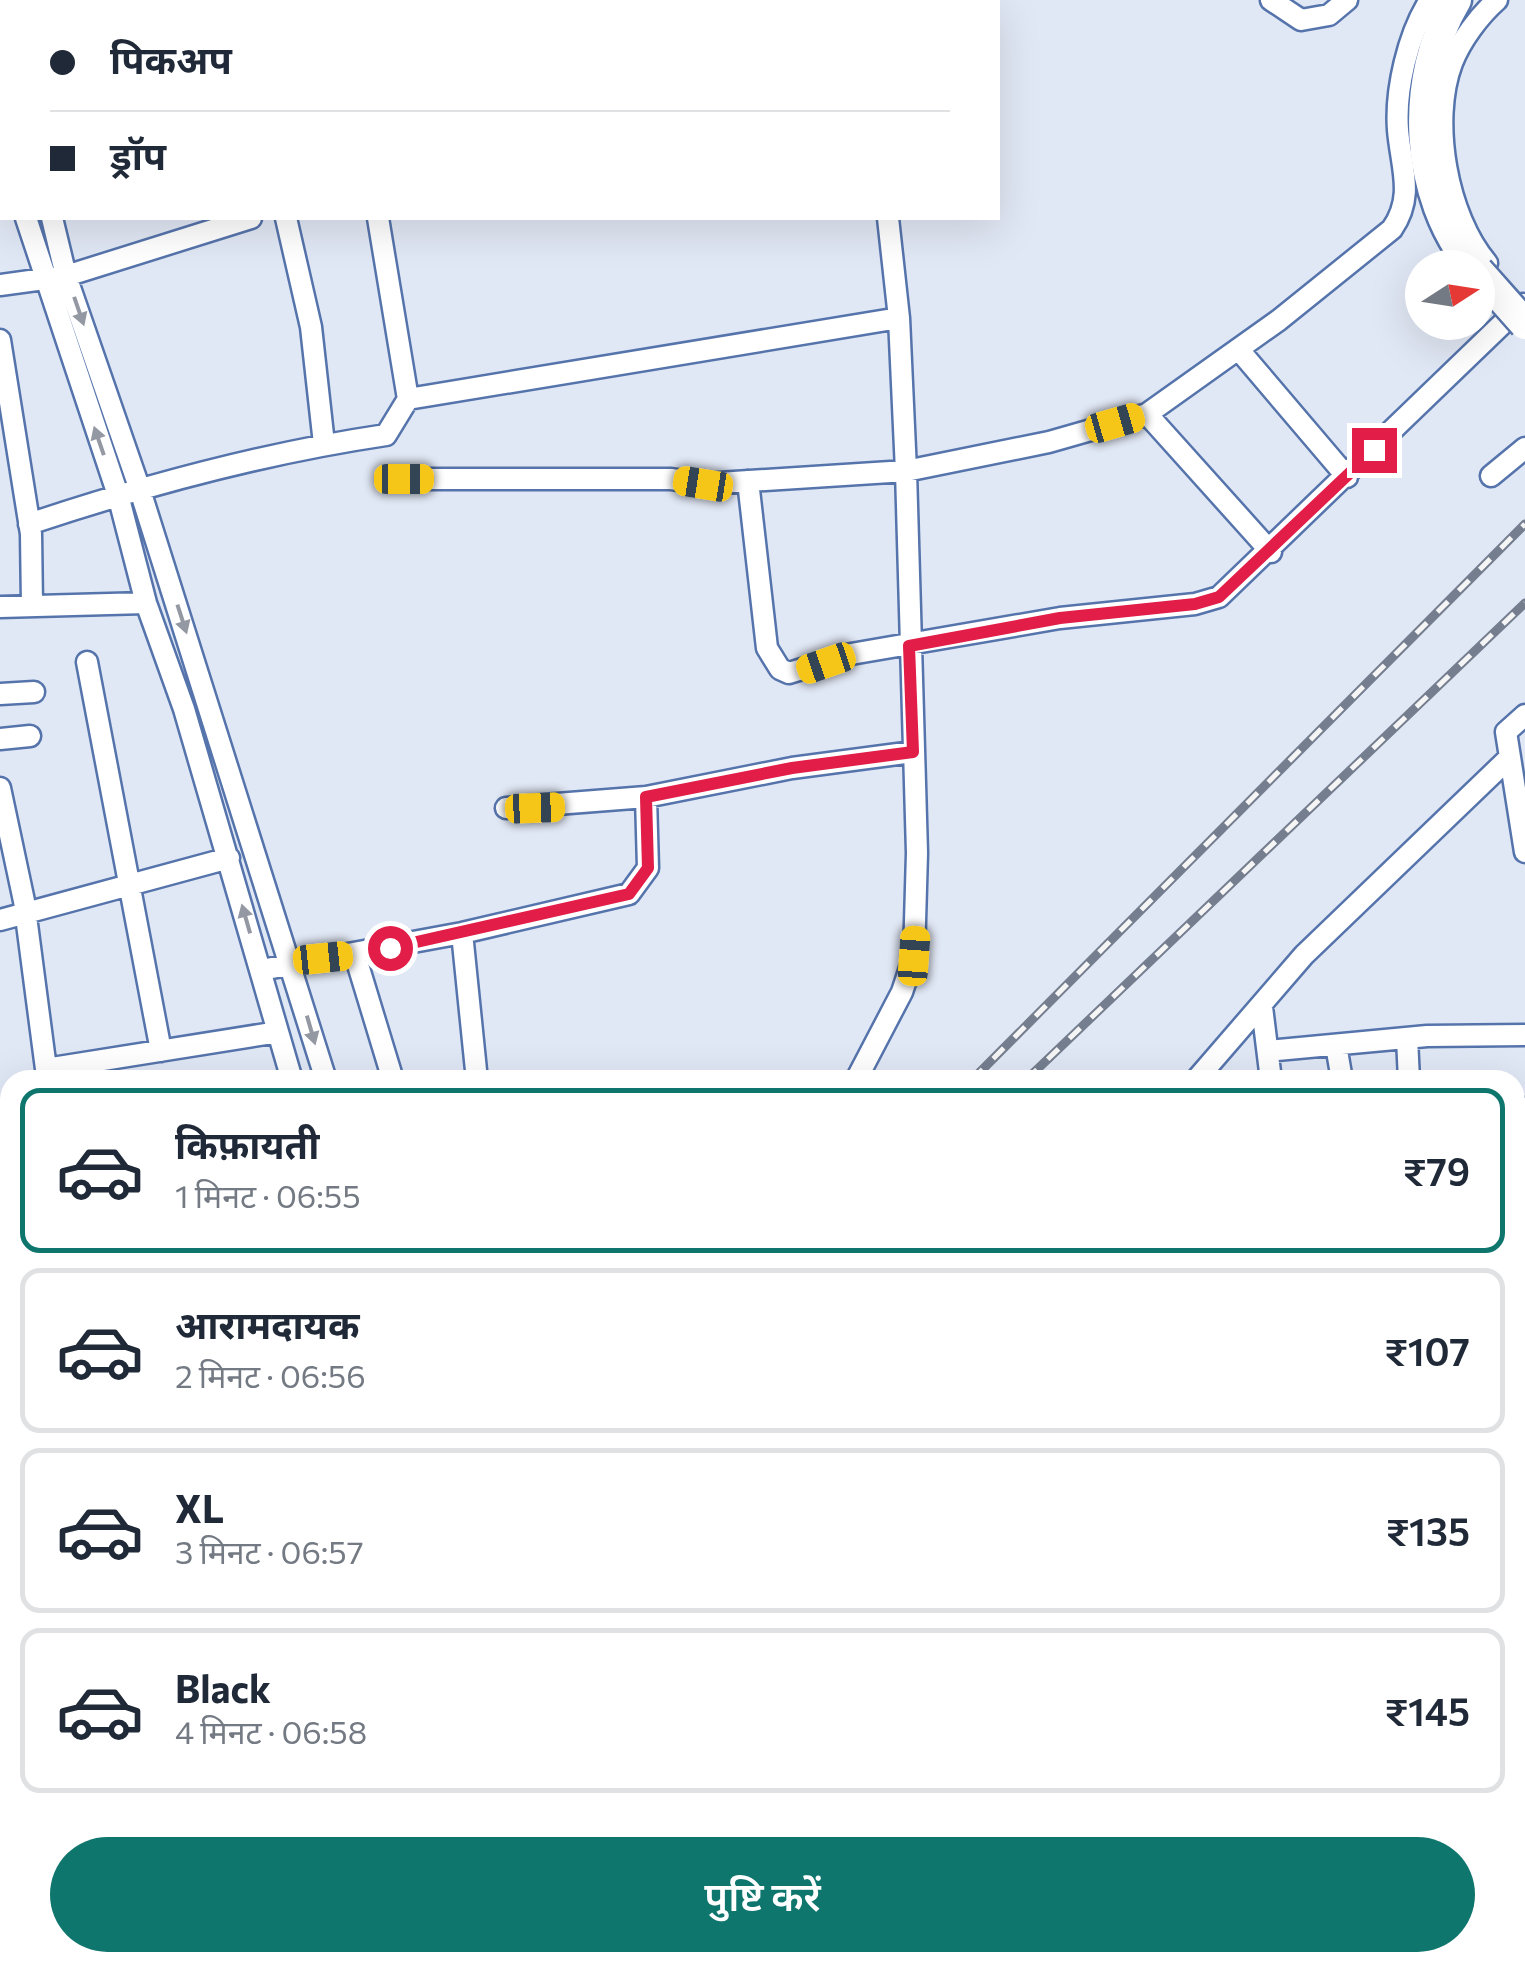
<!DOCTYPE html>
<html lang="hi">
<head>
<meta charset="utf-8">
<style>
	:root { --surface:#fff; --page:#f6f6f7; --text:#1f2937; --muted:#747a83; --line:#e0e1e3; --accent:#0f766e }
	body { margin:0; font-family:Commissioner,"Noto Sans Devanagari",sans-serif; background:var(--page); color:var(--text); height:100vh; display:flex; flex-direction:column; font-size:38px; white-space:nowrap }
	* { box-sizing:border-box; margin:0 }
	p { font-size:32px; color:var(--muted) }
	.icon { flex:none; width:55px; height:55px; fill:none; stroke:currentColor; stroke-width:2; stroke-linecap:round; stroke-linejoin:round }
	.map { position:relative; flex:1; overflow:hidden }
	.drawer { position:absolute; left:0px; top:1070px; width:1525px; height:902px; display:flex; flex-direction:column; background:var(--surface); border-radius:30px 30px 0 0; box-shadow:0 10px 40px #0002 }
	.drawer>* { flex:none }
	.banner { position:absolute; left:0px; top:0px; width:1000px; height:220px; box-shadow:0 10px 40px #0002; display:grid; align-content:center; height:220px; padding:0 50px; background:var(--surface) }
	.needle { width:65px; rotate:78deg }
	.buttons { position:absolute; left:1405px; top:250px; display:grid; gap:20px }
	.buttons a { display:grid; place-items:center; width:90px; height:90px; border-radius:50%; background:var(--surface); box-shadow:0 10px 40px #0002; font-size:50px }
	.end { position:absolute; width:45px; height:45px; margin:-22px; border:12px solid #e11d48; background:#fff; box-shadow:0 0 0 5px #fff }
	.from { border-radius:50% }
	.car { position:absolute; width:30px; height:60px; margin:-30px -15px; border-radius:12px; box-shadow:0 0 8px 2px #0007; background:linear-gradient(#f5c518 24%,#345 0 40%,#f5c518 0 76%,#345 0 86%,#f5c518 0) }
	.banner b { display:flex; align-items:center; gap:35px; height:95px; font-size:38px }
	.banner b+b { border-top:2px solid var(--line) }
	.banner i { width:25px; height:25px; background:var(--text) }
	ul { padding:18px 0 0; list-style:none }
	li { display:flex; align-items:center; gap:30px; height:165px; margin:0 20px 15px; padding:0 30px; border:5px solid var(--line); border-radius:20px }
	li div { flex:1 }
	li b { display:block; font-size:38px }
	li em { font-style:normal; font-weight:600 }
	li.on { border-color:var(--accent) }
	li>.icon { width:90px; height:90px; stroke-width:1.5 }
	.cta { display:flex; gap:20px; margin-top:auto; padding:20px 50px }
	.cta a { flex:1; height:115px; border-radius:60px; background:var(--accent); color:#fff; font-size:40px; font-weight:600; line-height:115px; text-align:center }
	.map>svg:first-child { display:block }
</style>
</head>
<body>
<div class="map">
<svg width="1525" height="1971" viewBox="0 0 1525 1971">
	<rect width="100%" height="100%" fill="#e1e8f5"/>
	<g fill="none" stroke-linecap="round" stroke-linejoin="round">
		<g stroke="#5674ac" stroke-width="25">
			<path id="minor" d="M196 0V2
				M356 0V2
				M1271 0 1301 20 1329 15 1347 0
				M267 2 286 0
				M605 2 619 0
				M873 2 883 0
				M0 52 2 60
				M0 141 2 148
				M0 178H2
				M26 218 118 495 146 603 184 709 292 1080
				M52 218 66 276 139 487 326 1080
				M286 218 311 327 324 444
				M888 218 899 318 906 471 1049 442 1147 414 1279 320 1392 229C1415 196 1401 167 1398 130 1395 90 1408 34 1430 0
				M1487 263C1447 216 1430 121 1452 63 1461 40 1479 16 1497 0
				M0 285 66 276 251 218
				M0 340 31 534 32 605
				M1239 350 1347 477
				M408 399 899 318
				M1147 414 1271 552
				M1491 476 1525 448
				M404 479H671L703 484 906 471 917 853 914 956 902 992 856 1080
				M748 481 767 648 780 669 789 673 851 654 1060 618 1195 604 1219 597 1523 304
				M29 524C146 485 264 453 386 435L408 399 378 218
				M0 607 146 603
				M87 662 161 1051
				M0 694 34 692
				M1525 715 1506 732 1525 852
				M0 739 30 736
				M0 788 24 901 46 1069 278 1032
				M506 808 646 797 792 768 913 752
				M0 920 229 858
				M462 933 477 1080
				M355 955 393 1080
				M261 970 462 933 629 894 648 868 646 797
				M1262 1007 1271 1080
				M1407 1038 1409 1080
				M1336 1045 1342 1080
				M1268 1051 1427 1036 1525 1035
				M1196 1080 1304 955 1509 758
				M1515 1108H1525
				M1515 1182H1525
				M1515 1363 1525 1364
				M0 1374H10
				M0 1692 10 1763
				M1515 1701 1525 1703
				M0 1796H10
				M1515 1888 1525 1810
				M0 1937 10 1929
				M462 1962 480 1971
				M946 1962 948 1971
				M1029 1962 1031 1971
				M397 1971 398 1962
				M445 1971 448 1962
				M529 1971 530 1962
				M636 1971 637 1962
				M755 1971 757 1962
				M853 1971 854 1962
				M1509 1971V1962"/>
		</g>
		<g stroke="#5674ac" stroke-width="35">
			<path id="highway" d="M1456 0C1409 78 1413 197 1474 268"/>
		</g>
		<use href="#minor" stroke="#fff" stroke-width="20"/>
		<use href="#highway" stroke="#fff" stroke-width="30"/>
		<g stroke="#747e8f" stroke-width="9">
			<path id="rail" d="M972 1080 1525 524
				M1026 1080 1525 603
				M45 1971 54 1962
				M77 1971 87 1962"/>
		</g>
		<use href="#rail" stroke="#f5f5f5" stroke-width="5" stroke-dasharray="15" stroke-linecap="butt"/>
		<g stroke="#5674ac" stroke-width="35" stroke-linecap="butt">
			<path id="highway-bridge" d="M1478 271 1525 324"/>
		</g>
		<use href="#highway-bridge" stroke="#fff" stroke-width="30"/>
	</g>
	<defs><path id="oneway-solid" d="M-6-.8H1V-3.2L6.5 0L1 3.2V.8H-6Z" transform="scale(2.5)"/></defs>
	<g fill="#9398a2">
		<use href="#oneway-solid" transform="translate(79 311) rotate(71)"/>
		<use href="#oneway-solid" transform="translate(99 441) rotate(-109)"/>
		<use href="#oneway-solid" transform="translate(182 619) rotate(72)"/>
		<use href="#oneway-solid" transform="translate(246 919) rotate(-106)"/>
		<use href="#oneway-solid" transform="translate(311 1030) rotate(74)"/>
	</g>
	<g fill="none" stroke-linecap="round" stroke-linejoin="round">
		<path stroke="#e11d48" stroke-width="12" d="M390 948 629 894 648 868 646 797 792 768 913 752 909 646 1060 618 1195 604 1219 597 1374 450"/>
	</g>
</svg>
<div class="buttons">
<a><svg class="needle" viewBox="-14 -14 28 28"><path d="M0-13l5 13h-10z" fill="#e53935"/><path d="M0 13l5-13h-10z" fill="#747a83"/></svg></a>
</div>
<i class="end from" style="left:390px;top:948px"></i>
<i class="end" style="left:1374px;top:450px"></i>
<i class="car" style="left:1115px;top:423px;rotate:74deg"></i>
<i class="car" style="left:404px;top:479px;rotate:90deg"></i>
<i class="car" style="left:703px;top:484px;rotate:279deg"></i>
<i class="car" style="left:826px;top:663px;rotate:251deg"></i>
<i class="car" style="left:535px;top:808px;rotate:88deg"></i>
<i class="car" style="left:914px;top:956px;rotate:4deg"></i>
<i class="car" style="left:323px;top:958px;rotate:84deg"></i>
<div class="banner">
<b><i class="from"></i>पिकअप</b>
<b><i></i>ड्रॉप</b>
</div>
<section class="drawer">
<ul>
<li class="on"><svg class="icon" aria-label="car" viewBox="0 0 24 24"><path d="M5 17H2v-5l4-1 3-4h7l3 4 3 1v5h-3M9 17h6M6 11h13"/><circle cx="7" cy="17" r="2"/><circle cx="17" cy="17" r="2"/></svg><div><b>किफ़ायती</b><p>1 मिनट · 06:55</p></div><em>₹79</em></li>
<li><svg class="icon" aria-label="car" viewBox="0 0 24 24"><path d="M5 17H2v-5l4-1 3-4h7l3 4 3 1v5h-3M9 17h6M6 11h13"/><circle cx="7" cy="17" r="2"/><circle cx="17" cy="17" r="2"/></svg><div><b>आरामदायक</b><p>2 मिनट · 06:56</p></div><em>₹107</em></li>
<li><svg class="icon" aria-label="car" viewBox="0 0 24 24"><path d="M5 17H2v-5l4-1 3-4h7l3 4 3 1v5h-3M9 17h6M6 11h13"/><circle cx="7" cy="17" r="2"/><circle cx="17" cy="17" r="2"/></svg><div><b>XL</b><p>3 मिनट · 06:57</p></div><em>₹135</em></li>
<li><svg class="icon" aria-label="car" viewBox="0 0 24 24"><path d="M5 17H2v-5l4-1 3-4h7l3 4 3 1v5h-3M9 17h6M6 11h13"/><circle cx="7" cy="17" r="2"/><circle cx="17" cy="17" r="2"/></svg><div><b>Black</b><p>4 मिनट · 06:58</p></div><em>₹145</em></li>
</ul>
<div class="cta"><a>पुष्टि करें</a></div>
</section>
</div>
</body>
</html>
